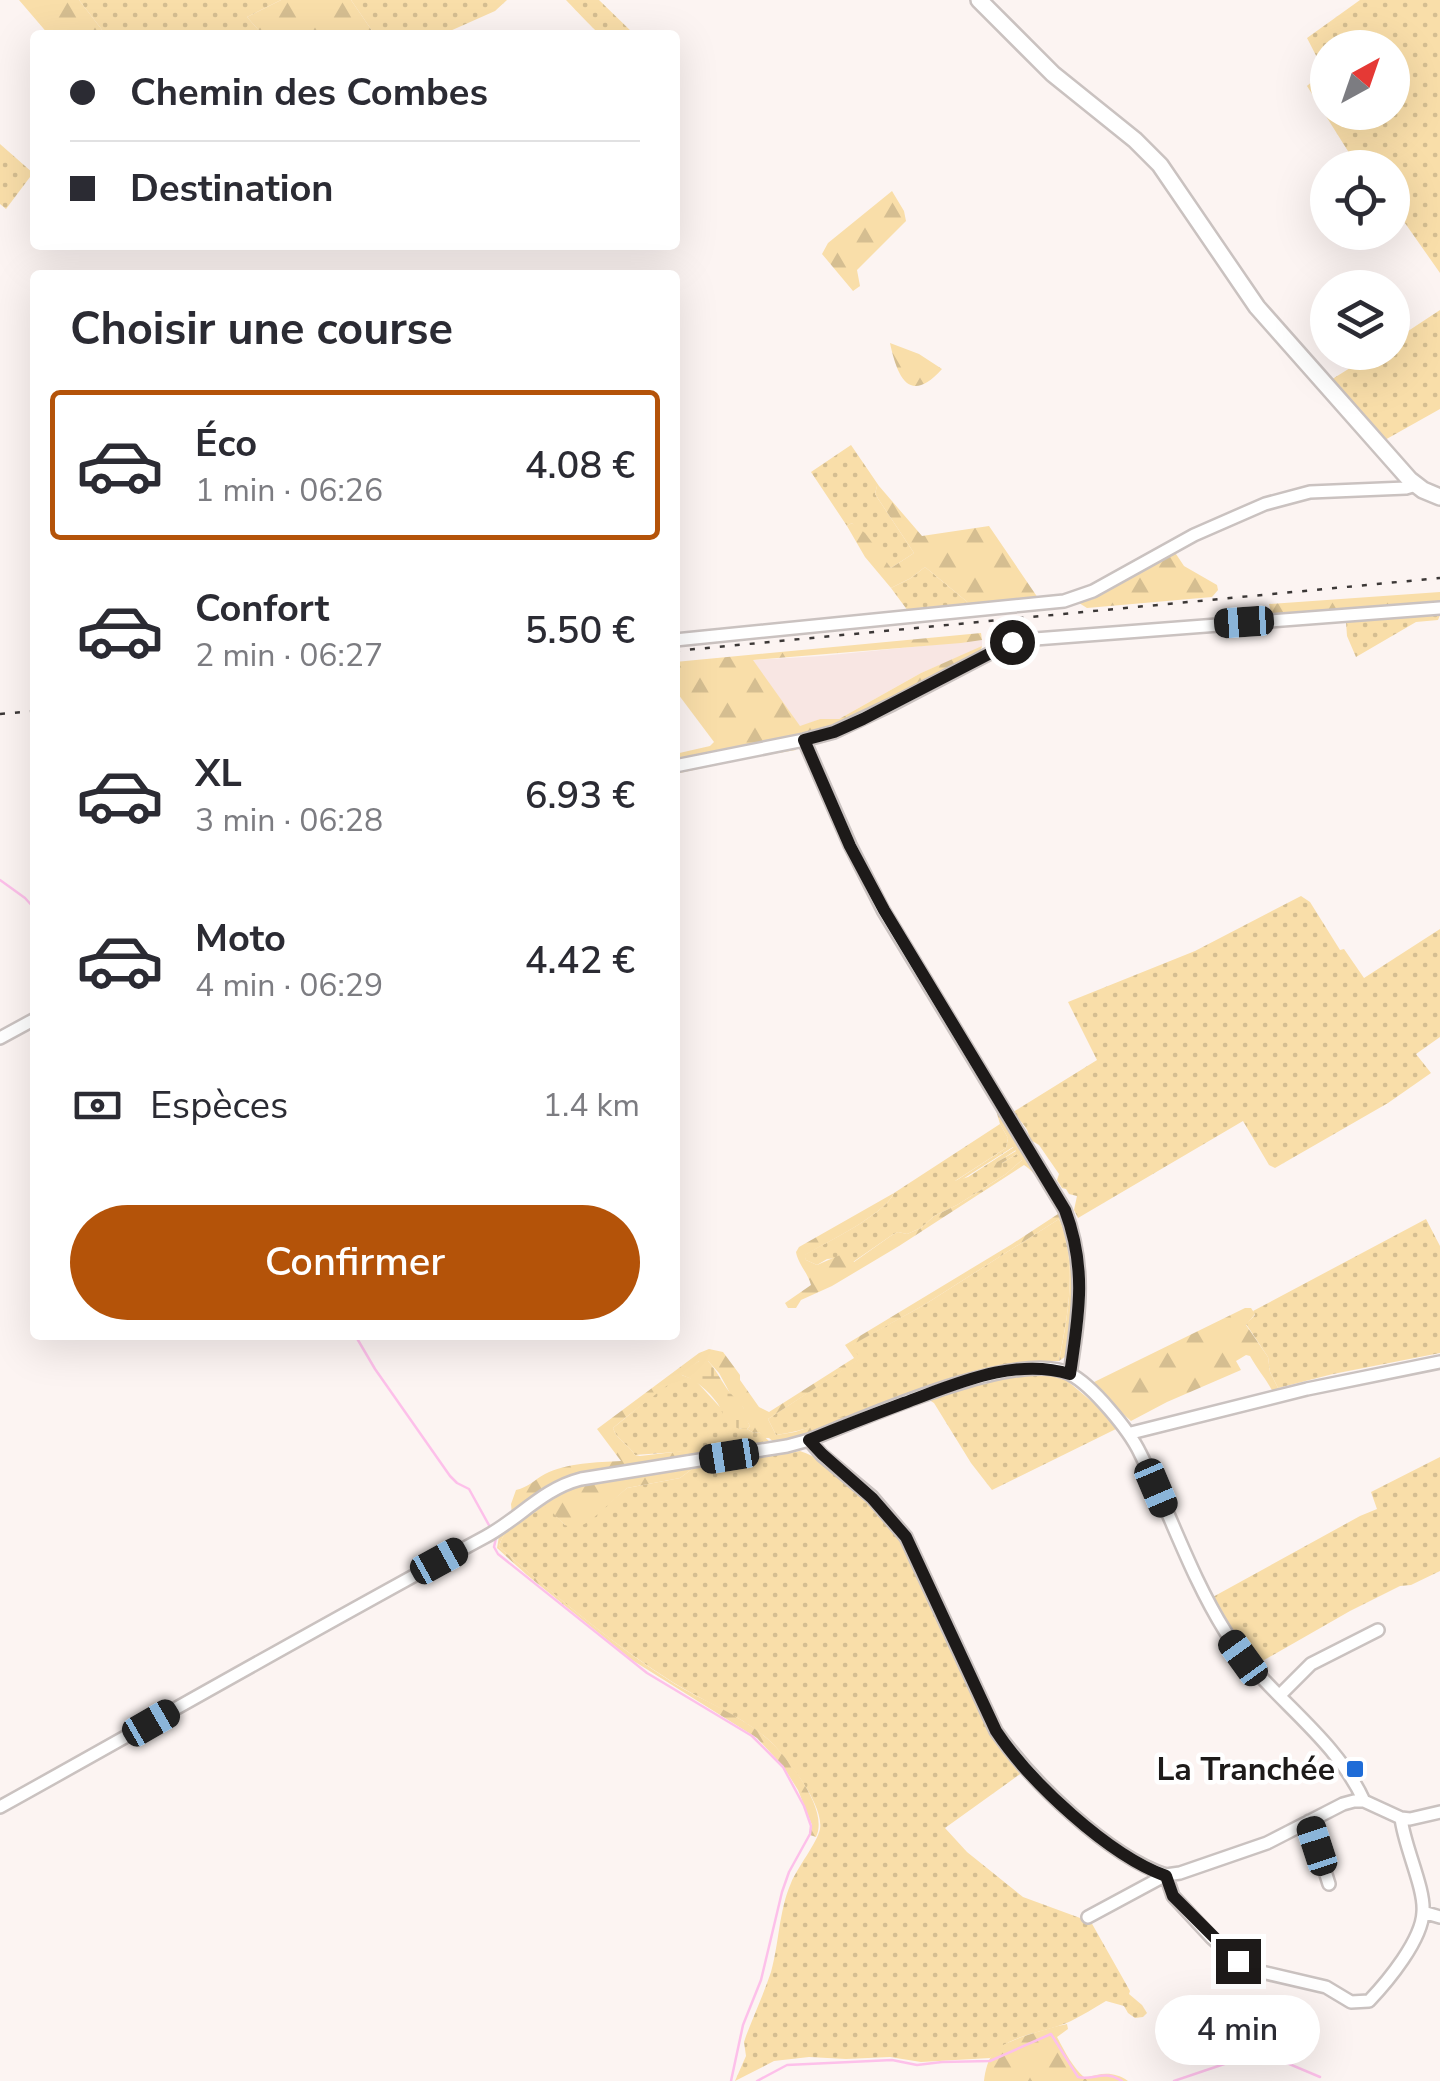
<!DOCTYPE html>
<html lang="fr">
<head>
<meta charset="utf-8">
<style>
	:root { --surface:#fff; --page:#f7f7f7; --text:#2b2b33; --muted:#7c7c81; --line:#e1e1e2; --accent:#b45309 }
	body { margin:0; font-family:"Nunito Sans",sans-serif; background:var(--page); color:var(--text); height:100vh; display:flex; flex-direction:column; font-size:38px; white-space:nowrap }
	* { box-sizing:border-box; margin:0 }
	p { font-size:32px; color:var(--muted) }
	.icon { flex:none; width:55px; height:55px; fill:none; stroke:currentColor; stroke-width:2; stroke-linecap:round; stroke-linejoin:round }
	.map { position:relative; flex:1; overflow:hidden }
	.side { position:absolute; left:30px; top:270px; width:650px; height:1070px; display:flex; flex-direction:column; background:var(--surface); border-radius:10px; box-shadow:0 10px 40px #0002 }
	.side>* { flex:none }
	.guide { position:absolute; left:30px; top:30px; width:650px; height:220px; border-radius:10px; box-shadow:0 10px 40px #0002; display:grid; align-content:center; height:220px; padding:0 40px; background:var(--surface) }
	.needle { width:65px; rotate:40deg }
	.tools { position:absolute; left:1310px; top:30px; display:grid; gap:20px }
	.tools a { display:grid; place-items:center; width:100px; height:100px; border-radius:50%; background:var(--surface); box-shadow:0 10px 40px #0002; font-size:50px }
	.end { position:absolute; width:45px; height:45px; margin:-22px; border:12px solid #1d1a19; background:#fff; box-shadow:0 0 0 5px #fff }
	.from { border-radius:50% }
	.bubble { position:absolute; height:70px; border-radius:35px; background:var(--surface); box-shadow:0 10px 40px #0002; font-size:32px; font-weight:600; line-height:70px; text-align:center }
	.car { position:absolute; width:30px; height:60px; margin:-30px -15px; border-radius:12px; box-shadow:0 0 8px 2px #0007; background:linear-gradient(#222 24%,#8ab4d8 0 40%,#222 0 76%,#8ab4d8 0 86%,#222 0) }
	.guide b { display:flex; align-items:center; gap:35px; height:95px; font-size:38px }
	.guide b+b { border-top:2px solid var(--line) }
	.guide i { width:25px; height:25px; background:var(--text) }
	ul { padding:0; list-style:none }
	li { display:flex; align-items:center; gap:30px; height:150px; margin:0 20px 15px; padding:0 20px; border:5px solid transparent; border-radius:10px }
	li div { flex:1 }
	li b { display:block; font-size:38px }
	li em { font-style:normal; font-weight:600 }
	li.current { border-color:var(--accent) }
	li>.icon { width:90px; height:90px; stroke-width:1.5 }
	h2 { padding:0 40px; font-size:45px; line-height:120px }
	.pay { display:flex; align-items:center; gap:25px; height:110px; padding:0 40px; font-size:38px }
	.pay p { margin-inline-start:auto }
	.primary-button { display:flex; gap:20px; margin-top:auto; padding:20px 40px }
	.primary-button a { flex:1; height:115px; border-radius:60px; background:var(--accent); color:#fff; font-size:40px; font-weight:600; line-height:115px; text-align:center }
	.map>svg:first-child { display:block }
</style>
</head>
<body>
<div class="map">
<svg width="1440" height="2081" viewBox="0 0 1440 2081">
	<defs>
		<pattern id="grass-dots" width="8" height="8" patternUnits="userSpaceOnUse" patternTransform="scale(2.5)"><rect width="8" height="8" fill="#f9dea9"/><path d="M2 2h.1M6 6h.1" fill="none" stroke="#d5be91" stroke-width="1.8" stroke-linecap="round"/></pattern>
		<pattern id="forest-firs" width="22" height="20" patternUnits="userSpaceOnUse" patternTransform="scale(2.5)"><rect width="22" height="20" fill="#f9dea9"/><path d="M5 1l3.5 6h-7zM16 11l3.5 6h-7z" fill="#d5be91"/></pattern>
		<pattern id="wetland-marsh" width="20" height="14" patternUnits="userSpaceOnUse" patternTransform="scale(2.5)"><rect width="20" height="14" fill="#f9dea9"/><path d="M1 5h8M5 5V1M11 12h8M15 12V8" fill="none" stroke="#d5be91"/></pattern>
	</defs>
	<rect width="100%" height="100%" fill="#fcf4f2"/>
	<path fill="#f8e6e3" d="M982 640V646L973 651 921 673 839 719H820L800 727 752 660 821 656Z"/>
	<path fill="url(#grass-dots)" fill-rule="evenodd" d="M79 0H281L247 17 263 35H106Z
		M351 0H507L495 11 441 35H375Z
		M566 0H599L635 35C625 35 611 38 601 35 598 34 571 5 566 0Z
		M1360 0H1440V273L1393 206 1392 168 1358 167 1307 86 1324 71 1307 38ZM1328 48H1392V112H1328Z
		M0 144 33 173 6 209 0 204Z
		M1440 310V409L1383 441 1318 388 1374 353 1392 352 1393 341Z
		M851 445 879 486H877L875 494 914 553 891 568 852 523 847 526 811 472Z
		M925 567 971 605 908 611 891 588 911 578Z
		M1440 615 1438 620 1416 622 1356 657 1347 636 1346 622Z
		M1301 896 1310 902 1340 950 1344 949 1364 978 1440 929V1037L1416 1054 1431 1073 1388 1103 1275 1168 1269 1165 1243 1121 1078 1218 1074 1210 1077 1196 1069 1194 1066 1189 1062 1188 1057 1180 1059 1174 1039 1145 1029 1139C1030 1128 1019 1121 1013 1112L1097 1060 1068 1002 1195 951Z
		M1000 1124 1008 1138 1006 1148 955 1181 968 1177 1014 1147 1016 1150 993 1165 1002 1163 1017 1154 1023 1159 1006 1174 957 1205 934 1216 921 1228 907 1234 898 1232 892 1235 853 1262 849 1257 827 1259 817 1265 806 1260 804 1255C827 1242 884 1215 894 1193Z
		M1059 1219C1078 1265 1068 1313 1059 1361 987 1359 923 1388 858 1412 831 1421 804 1431 776 1435L768 1419 859 1359 851 1345 924 1305Z
		M1426 1219 1440 1246V1353L1333 1374 1278 1388 1270 1372 1268 1357 1246 1324 1255 1315 1253 1311Z
		M1038 1371 1065 1379 1109 1416 1118 1428 992 1490 971 1463 934 1403 926 1398 979 1381Z
		M679 1374 695 1380 740 1429H747L754 1433 759 1432 769 1441 717 1449 635 1455C629 1445 616 1439 613 1428Z
		M800 1451C841 1465 873 1506 901 1538V1543L907 1550 989 1730 1023 1772 945 1828 967 1852 1023 1897 1091 1922 1130 1991 1129 1994 1142 2005 1147 2013 1143 2017 1135 2018 1128 2013 1124 2006 1106 2001C1094 2008 1083 2015 1071 2021 1046 2033 1006 2034 990 2058L921 2062 890 2057 846 2059 809 2057 774 2061 735 2081 746 2056 744 2042 746 2036C754 2015 764 1993 771 1972 779 1944 779 1910 791 1883 797 1868 817 1843 820 1829 824 1805 788 1760 772 1743 745 1717 706 1703 674 1683 612 1644 554 1595 499 1547 503 1526 529 1515 547 1506L565 1525 608 1504 627 1488 680 1478 692 1469Z
		M1440 1457V1571L1411 1585 1400 1586 1350 1611 1259 1663 1241 1648 1211 1598 1360 1516 1377 1509 1371 1492Z"/>
	<path fill="url(#forest-firs)" d="M19 0H79L106 35H49Z
		M281 0H351L375 35H263L247 17Z
		M892 191 904 211 906 221 857 270 860 286 853 291 822 254 828 243Z
		M890 343 919 354 942 369C909 406 897 376 890 343Z
		M877 486H879L922 536 989 526 1038 598 971 605 925 567 911 578 891 588 865 557 847 526 852 523 865 533 891 568 914 553 875 494Z
		M1170 552 1176 554 1184 566 1217 585 1218 590 1212 597 1087 608 1079 603 1093 599Z
		M1440 592V605L1272 616 1269 604Z
		M981 633 982 640 961 643 753 660 800 726 820 719H839L921 673 982 646 980 654 841 726 794 737 796 750 754 757 675 774V754L710 746 714 742 675 690V662Z
		M996 1110 1004 1118 1065 1220 1076 1272 1069 1354 1059 1361C1068 1314 1078 1264 1059 1219L924 1305 852 1345 860 1359 768 1419 776 1435 795 1432 877 1405 883 1404 882 1407 777 1445 769 1438H764L759 1432 754 1433 747 1429 750 1426 745 1418 743 1407 731 1395 719 1373 708 1361H699L625 1418 613 1428C616 1439 629 1445 635 1455L640 1456 769 1441 770 1445 576 1475 554 1485 512 1514 511 1504 516 1490C529 1487 534 1480 545 1474 567 1463 597 1462 621 1461L597 1429 699 1353 709 1349 723 1352 740 1375V1380L759 1407 769 1412 854 1358 845 1345 1012 1244 1058 1214C1051 1197 1039 1175 1024 1165L899 1246 832 1286 801 1300 796 1308H788L785 1303 811 1285C808 1273 798 1264 796 1252L799 1247 894 1193C884 1215 827 1242 805 1255L806 1260 817 1265 847 1252 854 1262 892 1235 898 1232 907 1234 921 1228 934 1216 957 1205 1006 1174 1022 1160 1017 1154 1002 1163 1001 1170 996 1172 992 1170V1165L1016 1151 1013 1147 955 1184 954 1182 1006 1148 1008 1138 1000 1124Z
		M1245 1308H1251L1255 1314 1246 1325 1268 1357 1270 1372 1278 1388V1391L1274 1394C1267 1380 1257 1369 1250 1356L1246 1355 1236 1361 1241 1370 1167 1402 1131 1421 1090 1384Z
		M689 1465 692 1469 680 1478 627 1488 590 1521 575 1529 565 1525 547 1507C529 1515 503 1526 499 1547 555 1595 612 1644 675 1684 707 1703 746 1717 773 1744 791 1763 829 1810 816 1837L810 1835 812 1825 798 1790 783 1766 757 1738 632 1660 527 1575 497 1548 500 1530 574 1484Z
		M1067 2024 1068 2029 1057 2037C1065 2052 1073 2068 1085 2078 1102 2073 1113 2071 1128 2081H984C985 2072 988 2057 996 2050 1006 2040 1052 2027 1067 2024Z"/>
	<path fill="url(#wetland-marsh)" d="M699 1361H708C718 1372 724 1387 733 1396 735 1399 738 1399 740 1402 746 1409 745 1418 750 1426L747 1429C741 1429 737 1429 731 1425 725 1421 722 1411 718 1404 708 1390 695 1379 679 1374Z"/>
	<g fill="none" stroke-linecap="round" stroke-linejoin="round">
		<path stroke="#fdc0ea" stroke-width="2.5" d="M0 880 25 898 35 909
			M355 1335 375 1369 450 1476 457 1483 469 1489 490 1527
			M496 1538 494 1547 498 1554 647 1673 752 1736 783 1767 804 1806 811 1826 810 1834 789 1872 782 1892 761 1980 743 2025 731 2081
			M757 2081 787 2065 892 2060 917 2065 942 2062 990 2061 1051 2034 1078 2077C1094 2081 1103 2069 1122 2081
			M1174 2081 1254 2054 1268 2055 1320 2077"/>
		<g stroke="#cac2c0" stroke-width="16">
			<path id="street" d="M675 640 1064 601 1093 591 1194 535 1265 504 1310 492 1406 488 1416 485
				M804 740 850 845 883 910 1065 1210C1087 1269 1079 1313 1070 1374
				M675 766 804 740 834 732 893 704 1002 647 1022 640 1440 608
				M0 1038 35 1019
				M1131 1433 1307 1389 1440 1362
				M809 1440 822 1455 872 1497 906 1537 996 1731C1032 1782 1107 1855 1166 1875L1173 1896 1212 1938 1241 1964 1253 1970 1326 1987 1351 2002 1369 2001C1388 1981 1422 1940 1423 1912 1425 1888 1404 1846 1401 1818
				M1280 1695 1311 1664 1378 1630
				M0 1807C162 1717 322 1625 485 1537 519 1519 542 1489 581 1479L787 1446 809 1440C862 1419 1020 1347 1070 1374 1092 1385 1129 1430 1140 1453 1170 1512 1190 1575 1225 1631 1264 1694 1333 1733 1364 1801
				M1309 1821 1329 1884
				M1423 1912 1440 1917
				M1088 1917 1166 1875 1180 1873 1267 1843 1343 1804 1354 1801H1364L1401 1818 1410 1819 1440 1812"/>
		</g>
		<g stroke="#cac2c0" stroke-width="20">
			<path id="secondary" d="M979 0 1053 74 1135 140 1160 165 1257 307 1410 480 1423 490 1440 497"/>
		</g>
		<use href="#street" stroke="#fff" stroke-width="11"/>
		<use href="#secondary" stroke="#fff" stroke-width="15"/>
		<path stroke="#3c3837" stroke-width="2.5" stroke-dasharray="5 10" stroke-linecap="butt" d="M675 651 1440 578
			M0 714 35 711"/>
	</g>
	<g fill="none" stroke-linecap="round" stroke-linejoin="round">
		<path stroke="#1d1a19" stroke-width="12" d="M1012 642 863 719 834 732 804 740 850 846 884 910 1065 1210C1087 1268 1079 1314 1070 1374 1014 1357 956 1384 904 1403 872 1415 841 1427 809 1440L822 1454 872 1498 906 1537 996 1731C1030 1782 1108 1855 1166 1876L1173 1896 1238 1961"/>
	</g>
	<rect fill="#1f6cd7" stroke="#fff" stroke-width="4" x="1345" y="1759" width="20" height="20" rx="5"/>
	<g text-anchor="middle" dominant-baseline="central" stroke-width="9" stroke-linejoin="round" paint-order="stroke">
		<g font-size="32" font-weight="bold" fill="#1d1a19" stroke="#fff" text-anchor="end">
			<text x="1335" y="1769">La Tranchée</text>
		</g>
	</g>
</svg>
<div class="tools">
<a><svg class="needle" viewBox="-14 -14 28 28"><path d="M0-13l5 13h-10z" fill="#e53935"/><path d="M0 13l5-13h-10z" fill="#7c7c81"/></svg></a>
<a><svg class="icon" aria-label="locate" viewBox="0 0 24 24"><circle cx="12" cy="12" r="6"/><path d="M12 2v4M12 18v4M2 12h4M18 12h4"/></svg></a>
<a><svg class="icon" aria-label="layers" viewBox="0 0 24 24"><path d="M12 4l9 5-9 5-9-5zM3 14l9 5 9-5"/></svg></a>
</div>
<i class="end from" style="left:1012px;top:642px"></i>
<i class="end" style="left:1238px;top:1961px"></i>
<div class="bubble" style="left:1155px;top:1995px;width:165px">4 min</div>
<i class="car" style="left:1244px;top:622px;rotate:266deg"></i>
<i class="car" style="left:729px;top:1456px;rotate:261deg"></i>
<i class="car" style="left:1156px;top:1488px;rotate:157deg"></i>
<i class="car" style="left:439px;top:1561px;rotate:61deg"></i>
<i class="car" style="left:1243px;top:1658px;rotate:324deg"></i>
<i class="car" style="left:151px;top:1723px;rotate:60deg"></i>
<i class="car" style="left:1317px;top:1846px;rotate:342deg"></i>
<div class="guide">
<b><i class="from"></i>Chemin des Combes</b>
<b><i></i>Destination</b>
</div>
<section class="side">
<h2>Choisir une course</h2>
<ul>
<li class="current"><svg class="icon" aria-label="car" viewBox="0 0 24 24"><path d="M5 17H2v-5l4-1 3-4h7l3 4 3 1v5h-3M9 17h6M6 11h13"/><circle cx="7" cy="17" r="2"/><circle cx="17" cy="17" r="2"/></svg><div><b>Éco</b><p>1 min · 06:26</p></div><em>4.08 €</em></li>
<li><svg class="icon" aria-label="car" viewBox="0 0 24 24"><path d="M5 17H2v-5l4-1 3-4h7l3 4 3 1v5h-3M9 17h6M6 11h13"/><circle cx="7" cy="17" r="2"/><circle cx="17" cy="17" r="2"/></svg><div><b>Confort</b><p>2 min · 06:27</p></div><em>5.50 €</em></li>
<li><svg class="icon" aria-label="car" viewBox="0 0 24 24"><path d="M5 17H2v-5l4-1 3-4h7l3 4 3 1v5h-3M9 17h6M6 11h13"/><circle cx="7" cy="17" r="2"/><circle cx="17" cy="17" r="2"/></svg><div><b>XL</b><p>3 min · 06:28</p></div><em>6.93 €</em></li>
<li><svg class="icon" aria-label="car" viewBox="0 0 24 24"><path d="M5 17H2v-5l4-1 3-4h7l3 4 3 1v5h-3M9 17h6M6 11h13"/><circle cx="7" cy="17" r="2"/><circle cx="17" cy="17" r="2"/></svg><div><b>Moto</b><p>4 min · 06:29</p></div><em>4.42 €</em></li>
</ul>
<div class="pay"><svg class="icon" aria-label="cash" viewBox="0 0 24 24"><path d="M3 7h18v10H3z"/><circle cx="12" cy="12" r="2"/></svg>Espèces<p>1.4 km</p></div>
<div class="primary-button"><a>Confirmer</a></div>
</section>
</div>
</body>
</html>
